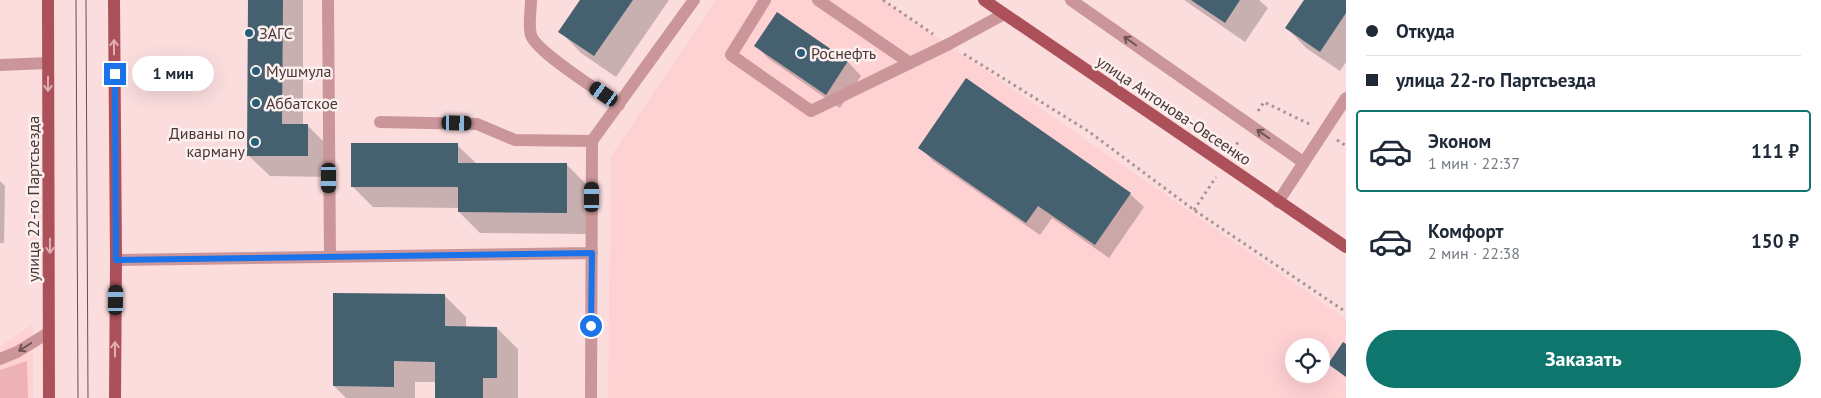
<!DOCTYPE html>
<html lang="ru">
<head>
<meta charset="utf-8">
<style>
	:root { --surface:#fff; --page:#f2f2f3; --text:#1f2937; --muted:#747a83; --line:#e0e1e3; --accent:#0f766e }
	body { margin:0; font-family:"PT Sans",sans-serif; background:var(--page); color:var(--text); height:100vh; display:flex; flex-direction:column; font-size:19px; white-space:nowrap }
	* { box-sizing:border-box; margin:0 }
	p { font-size:16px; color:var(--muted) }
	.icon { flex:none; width:28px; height:28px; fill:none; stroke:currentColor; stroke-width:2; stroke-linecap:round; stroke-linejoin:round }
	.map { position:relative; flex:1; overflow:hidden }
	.panel { display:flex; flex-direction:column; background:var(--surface); width:475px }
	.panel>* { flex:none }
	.banner { display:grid; align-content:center; height:110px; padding:0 20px; background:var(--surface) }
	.buttons { position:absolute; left:1285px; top:338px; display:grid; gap:10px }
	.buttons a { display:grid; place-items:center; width:45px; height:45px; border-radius:50%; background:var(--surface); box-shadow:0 5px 20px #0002; font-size:25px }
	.end { position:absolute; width:22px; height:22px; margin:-11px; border:6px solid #1a73e8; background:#fff; box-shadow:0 0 0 2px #fff }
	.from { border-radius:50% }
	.bubble { position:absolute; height:35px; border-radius:18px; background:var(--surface); box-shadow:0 5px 20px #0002; font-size:16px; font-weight:800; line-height:35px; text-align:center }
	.car { position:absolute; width:15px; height:30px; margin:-15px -8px; border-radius:6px; box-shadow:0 0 4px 1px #0007; background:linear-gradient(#222 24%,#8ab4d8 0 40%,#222 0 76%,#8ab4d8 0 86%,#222 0) }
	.banner b { display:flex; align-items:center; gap:18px; height:48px; font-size:19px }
	.banner b+b { border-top:1px solid var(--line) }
	.banner i { width:12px; height:12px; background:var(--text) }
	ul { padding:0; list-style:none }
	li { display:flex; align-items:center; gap:15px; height:82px; margin:0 10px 8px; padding:0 10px; border:2px solid transparent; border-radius:5px }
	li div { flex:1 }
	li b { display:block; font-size:19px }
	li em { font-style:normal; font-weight:800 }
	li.selected { border-color:var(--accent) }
	li>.icon { width:45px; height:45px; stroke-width:1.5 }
	.action { display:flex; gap:10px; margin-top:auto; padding:10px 20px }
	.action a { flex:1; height:58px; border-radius:30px; background:var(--accent); color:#fff; font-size:20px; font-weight:800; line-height:58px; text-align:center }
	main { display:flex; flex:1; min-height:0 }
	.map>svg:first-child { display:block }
</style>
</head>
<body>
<main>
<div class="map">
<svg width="1346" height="398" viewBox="0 0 1346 398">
	<rect width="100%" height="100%" fill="#fbddde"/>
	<path fill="#fed1d3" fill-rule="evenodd" d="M716 0H883L1346 319V398H608L611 156ZM1294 346H1321V374H1294Z
		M33 324V398H0V347Z"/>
	<path fill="#edb2b5" d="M27 361 28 398H0V370Z"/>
	<path fill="#0003" d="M249 0H303V126H308L329 147V177L270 176 248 155Z
		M581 0H669L616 77 581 53 560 31Z
		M1184 0H1259L1268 8 1245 42Z
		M1306 0H1346V62L1340 71 1306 48 1287 28Z
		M777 14 848 62 861 76 840 108 769 59 756 46Z
		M457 145 477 164 567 165 588 186V234L480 233 459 212V208L373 207 352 186Z
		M920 147 1130 194 1144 207 1109 258 1052 218 1040 235 933 161Z
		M0 181 5 186 4 243H0Z
		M444 295 466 317V328H497L518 349V398H436V382H415V398H346L334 386Z"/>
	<path fill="#456170" d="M248 0H283L282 124H308V156H247Z
		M580 0H633L594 56 558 32Z
		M1191 0H1240L1225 23Z
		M1304 0H1346V13L1320 52 1285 28Z
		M777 12 848 61 826 95 754 46Z
		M966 78 1131 193 1095 245 1038 206 1026 223 918 148Z
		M351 143H458V163H567V213L458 212V187H351Z
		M333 293 445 294V326L497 327V378H483V398H435V362L394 361V387L333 386Z
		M1343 342 1346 344V377L1328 364Z"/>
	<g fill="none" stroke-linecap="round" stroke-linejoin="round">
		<path stroke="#a99293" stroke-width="3" stroke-dasharray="2.5 4" stroke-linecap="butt" d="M883 0 933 34
			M964 54 1088 131 1194 210 1346 312
			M1258 111 1264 102 1309 124
			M1337 140 1345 145
			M1233 150 1240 139
			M1194 210 1216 177"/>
		<path stroke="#cb9699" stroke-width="12" d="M328 0 330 256
			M531 0C531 11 528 25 531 35 535 51 602 93 619 105
			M765 0 731 55 811 111 949 44 1004 14
			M818 0 910 63
			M1071 0 1303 162
			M0 65 48 63
			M380 122 477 124 515 140 592 141
			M1278 202 1346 98
			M116 260 592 253
			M0 359 17 352 48 333
			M591 398 592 141 694 0"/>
		<path stroke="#ac505a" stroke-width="12" d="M48 0 49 398
			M114 0 116 260 115 398
			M984 0 1346 247"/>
		<path stroke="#635252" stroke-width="1" d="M76 0 78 398
			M86 0 88 398"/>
	</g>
	<defs><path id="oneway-shaft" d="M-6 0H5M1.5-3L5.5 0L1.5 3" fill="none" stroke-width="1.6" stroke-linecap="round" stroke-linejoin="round" transform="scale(1.25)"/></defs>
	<g stroke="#6e5455">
		<use href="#oneway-shaft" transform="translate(1130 41) rotate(-145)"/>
		<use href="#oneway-shaft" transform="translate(1263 134) rotate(-145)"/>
		<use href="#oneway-shaft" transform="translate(25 347) rotate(148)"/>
	</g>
	<g stroke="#ddafb3">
		<use href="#oneway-shaft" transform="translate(114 47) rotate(-90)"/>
		<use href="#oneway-shaft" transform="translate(48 84) rotate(90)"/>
		<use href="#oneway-shaft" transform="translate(50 246) rotate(90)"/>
		<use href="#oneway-shaft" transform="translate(115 349) rotate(-90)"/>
	</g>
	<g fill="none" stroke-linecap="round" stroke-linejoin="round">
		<path stroke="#1a73e8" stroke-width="6" d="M115 74 116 260 592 253 591 326"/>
	</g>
	<g fill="#275f79" stroke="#feefef" stroke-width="2">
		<circle cx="249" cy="33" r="5"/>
		<circle cx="801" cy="53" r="5"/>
		<circle cx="256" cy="71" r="5"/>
		<circle cx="256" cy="103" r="5"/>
		<circle cx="255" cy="142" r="5"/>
	</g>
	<g text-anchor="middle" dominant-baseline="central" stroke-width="5" stroke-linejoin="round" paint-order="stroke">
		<g font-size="16" fill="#463838" stroke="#feefef" text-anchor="start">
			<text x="259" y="33">ЗАГС</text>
			<text x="811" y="53">Роснефть</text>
			<text x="266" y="71">Мушмула</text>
			<text x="266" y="103">Аббатское</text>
			<text x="245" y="133" text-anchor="end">Диваны по<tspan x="245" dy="18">карману</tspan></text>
		</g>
		<g font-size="16" fill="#463838" stroke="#feefef">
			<text transform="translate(1174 110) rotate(34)">улица Антонова-Овсеенко</text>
			<text transform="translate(33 199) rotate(-90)">улица 22-го Партсъезда</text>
		</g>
	</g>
</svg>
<div class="buttons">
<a><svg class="icon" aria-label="locate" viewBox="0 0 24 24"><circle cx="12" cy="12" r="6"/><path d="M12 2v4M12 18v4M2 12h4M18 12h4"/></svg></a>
</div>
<i class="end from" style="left:591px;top:326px"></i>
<i class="end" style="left:115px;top:74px"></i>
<div class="bubble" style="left:132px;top:56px;width:82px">1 мин</div>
<i class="car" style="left:604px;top:94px;rotate:305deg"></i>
<i class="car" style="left:457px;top:123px;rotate:91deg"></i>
<i class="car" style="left:329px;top:178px;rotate:180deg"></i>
<i class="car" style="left:592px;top:197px;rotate:0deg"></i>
<i class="car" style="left:116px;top:300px;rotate:1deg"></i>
</div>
<section class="panel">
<div class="banner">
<b><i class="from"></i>Откуда</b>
<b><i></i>улица 22-го Партсъезда</b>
</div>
<ul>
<li class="selected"><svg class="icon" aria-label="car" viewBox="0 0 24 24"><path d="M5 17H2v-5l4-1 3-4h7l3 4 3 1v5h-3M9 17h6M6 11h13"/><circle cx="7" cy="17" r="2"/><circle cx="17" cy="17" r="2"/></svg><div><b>Эконом</b><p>1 мин · 22:37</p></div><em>111 ₽</em></li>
<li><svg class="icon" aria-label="car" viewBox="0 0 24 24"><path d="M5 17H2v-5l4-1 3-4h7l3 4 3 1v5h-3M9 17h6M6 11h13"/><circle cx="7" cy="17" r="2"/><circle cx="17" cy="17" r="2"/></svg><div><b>Комфорт</b><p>2 мин · 22:38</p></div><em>150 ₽</em></li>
</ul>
<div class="action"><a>Заказать</a></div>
</section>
</main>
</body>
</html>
